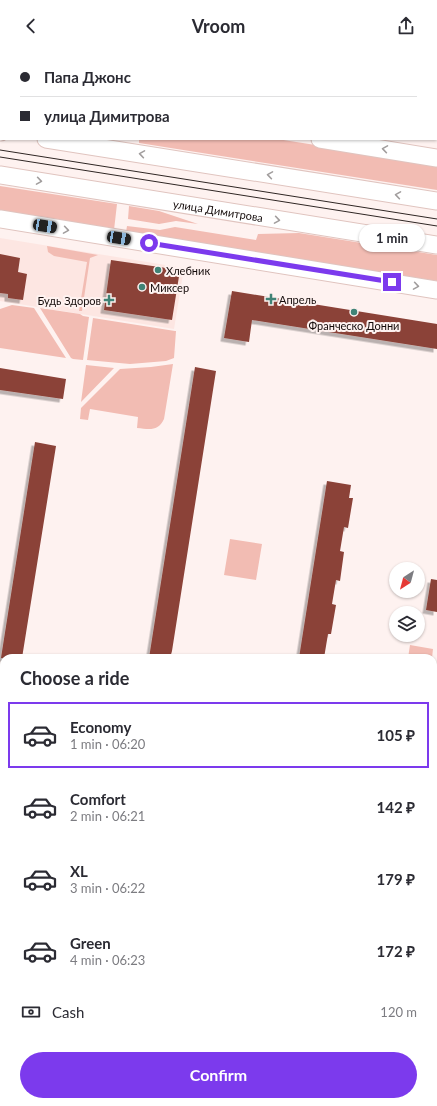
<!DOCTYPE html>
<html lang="en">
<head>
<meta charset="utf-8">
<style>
	:root { --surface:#fff; --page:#f7f7f7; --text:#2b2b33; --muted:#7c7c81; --line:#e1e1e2; --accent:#7c3aed }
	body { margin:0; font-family:Lato,sans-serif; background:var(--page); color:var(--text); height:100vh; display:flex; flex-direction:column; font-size:15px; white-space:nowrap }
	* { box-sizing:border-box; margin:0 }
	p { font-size:13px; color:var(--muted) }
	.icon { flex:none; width:22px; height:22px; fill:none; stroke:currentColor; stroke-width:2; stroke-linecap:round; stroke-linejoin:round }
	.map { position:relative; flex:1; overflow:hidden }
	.panel { position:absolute; left:0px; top:602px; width:437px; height:452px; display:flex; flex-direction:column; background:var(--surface); border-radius:12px 12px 0 0; box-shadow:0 1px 3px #0004 }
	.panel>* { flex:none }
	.guide { position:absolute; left:0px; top:0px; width:437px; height:88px; box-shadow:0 1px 3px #0004; display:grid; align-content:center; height:88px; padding:0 20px; background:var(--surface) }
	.needle { width:26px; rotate:216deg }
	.fabs { position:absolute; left:389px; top:510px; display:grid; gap:8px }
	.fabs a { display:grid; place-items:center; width:36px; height:36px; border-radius:50%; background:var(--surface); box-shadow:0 1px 3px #0004; font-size:20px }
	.end { position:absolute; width:18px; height:18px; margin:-9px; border:5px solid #7c3aed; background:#fff; box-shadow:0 0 0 2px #fff }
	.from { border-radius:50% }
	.bubble { position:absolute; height:28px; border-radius:14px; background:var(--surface); box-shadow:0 1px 3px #0004; font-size:13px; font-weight:700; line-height:28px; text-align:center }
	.car { position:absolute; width:12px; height:24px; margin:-12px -6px; border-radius:5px; box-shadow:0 0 3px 1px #0007; background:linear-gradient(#222 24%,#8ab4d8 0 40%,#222 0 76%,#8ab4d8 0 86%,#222 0) }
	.guide b { display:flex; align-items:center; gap:14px; height:38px; font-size:15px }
	.guide b+b { border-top:1px solid var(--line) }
	.guide i { width:10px; height:10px; background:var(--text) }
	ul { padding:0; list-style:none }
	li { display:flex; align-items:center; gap:12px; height:66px; margin:0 8px 6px; padding:0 12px; border:2px solid transparent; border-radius:0px }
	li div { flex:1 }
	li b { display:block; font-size:15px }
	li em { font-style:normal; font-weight:700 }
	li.selected { border-color:var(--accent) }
	li>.icon { width:36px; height:36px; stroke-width:1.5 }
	h2 { padding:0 20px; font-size:18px; line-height:48px }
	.pay { display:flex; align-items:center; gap:10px; height:44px; padding:0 20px; font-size:15px }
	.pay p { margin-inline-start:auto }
	.button { display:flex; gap:8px; margin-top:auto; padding:8px 20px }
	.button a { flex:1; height:46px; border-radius:24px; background:var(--accent); color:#fff; font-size:16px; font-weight:700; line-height:46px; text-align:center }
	header { display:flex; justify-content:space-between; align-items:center; height:52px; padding:0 20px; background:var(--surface); font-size:18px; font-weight:700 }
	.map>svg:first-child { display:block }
</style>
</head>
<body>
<header><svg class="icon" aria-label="back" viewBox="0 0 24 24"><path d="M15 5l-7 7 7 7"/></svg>Vroom<svg class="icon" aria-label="share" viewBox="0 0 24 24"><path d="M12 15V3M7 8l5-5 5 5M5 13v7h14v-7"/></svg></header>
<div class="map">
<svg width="437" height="1054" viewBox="0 0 437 1054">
	<defs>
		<filter id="shadow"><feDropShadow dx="-3.5" dy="3.5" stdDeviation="0" flood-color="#0004"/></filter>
	</defs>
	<rect width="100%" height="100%" fill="#fef2f0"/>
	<path fill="#fde6e2" d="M0 0H117L116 1H1V12L0 11Z
		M0 186 184 216 174 277 0 249Z
		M433 750H437V941L433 940Z"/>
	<path fill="#f2bcb3" d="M139 87H277L437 112V138L139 91Z
		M0 134 117 152 114 178 0 160Z
		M129 154 159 159 198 172 176 169 159 172 128 167Z
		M127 174 160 178 175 175 256 188 258 182 299 181 437 203V229L126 180Z
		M47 194 98 203 90 206 82 259H79L87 210 54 204 48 200Z
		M12 253 34 256 66 306 0 296V257Z
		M40 256 80 262 83 264 89 265 83 308 73 307 71 306Z
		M93 266 175 279H176L174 306 166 309 130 312 87 308Z
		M173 312 164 367C158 380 149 377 137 376L138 365 90 357 88 368 80 367 81 356 120 317 151 315Z
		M86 313 114 316 81 350Z
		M230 487 262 492 256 528 224 523Z
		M410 593 433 597 432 606H408Z
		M433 720H437V752L433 751Z
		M433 946H437V1005H433Z
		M0 1015 4 1018V1050H45L50 1054H0Z
		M94 1050H160L164 1054H99Z"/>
	<path fill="#8b4238" filter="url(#shadow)" d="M0 202 20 206 18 220 27 222 23 248 8 246V242L0 241Z
		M111 208 180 218 172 268 104 258Z
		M232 239 437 272V297L252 268 249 290 224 286Z
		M195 315 216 319 172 599 170 606H149Z
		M0 316 66 327 63 347 0 338Z
		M35 390 56 394 22 606H1Z
		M327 429 351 433 349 446H353L348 476 344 475 340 499 344 500 340 529 336 528 332 552 336 553 331 582H328L324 606H299Z
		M431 527 437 528V560L426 558Z"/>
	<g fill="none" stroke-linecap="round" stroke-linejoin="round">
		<g stroke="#e0c4bf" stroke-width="19">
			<g id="minor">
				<path d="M193 1V0"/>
				<path d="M0 36H1"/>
				<path d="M0 80H1"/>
				<path d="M46 87 437 149"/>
				<path d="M320 87 437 106"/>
				<path id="s1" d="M0 123 437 193"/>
				<path d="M0 167 437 238"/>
				<path d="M0 997 4 1000"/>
				<path d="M68 1050 73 1054"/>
			</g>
		</g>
		<use href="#minor" stroke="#fff" stroke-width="17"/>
		<path stroke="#2f2624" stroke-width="1" d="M0 98 437 167
			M0 105 437 174"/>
	</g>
	<defs><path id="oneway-chevron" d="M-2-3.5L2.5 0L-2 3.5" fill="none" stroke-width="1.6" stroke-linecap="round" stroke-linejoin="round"/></defs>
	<g stroke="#a19d9d">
		<use href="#oneway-chevron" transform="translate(385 97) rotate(-171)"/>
		<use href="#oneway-chevron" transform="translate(142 102) rotate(-171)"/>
		<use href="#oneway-chevron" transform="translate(270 123) rotate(-171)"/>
		<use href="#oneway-chevron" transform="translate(39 129) rotate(9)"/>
		<use href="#oneway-chevron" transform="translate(398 143) rotate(-171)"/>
		<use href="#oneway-chevron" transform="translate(277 168) rotate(9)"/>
		<use href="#oneway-chevron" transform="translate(66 178) rotate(9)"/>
		<use href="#oneway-chevron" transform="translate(416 234) rotate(9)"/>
	</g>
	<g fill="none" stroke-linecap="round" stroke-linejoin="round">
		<path stroke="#7c3aed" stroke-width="5" d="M149 191 392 230"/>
	</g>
	<g fill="#408376" stroke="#fef2f0" stroke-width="1.5">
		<circle cx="158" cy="218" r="4"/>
		<circle cx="142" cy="235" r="4"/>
		<path d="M269 241h4v4h4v4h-4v4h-4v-4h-4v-4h4z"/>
		<path d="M107 242h4v4h4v4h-4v4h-4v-4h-4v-4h4z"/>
		<circle cx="354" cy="260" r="4"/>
	</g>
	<g text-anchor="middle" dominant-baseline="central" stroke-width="4" stroke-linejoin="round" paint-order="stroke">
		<g font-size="11" fill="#140b0a" stroke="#fef2f0">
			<text stroke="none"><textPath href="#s1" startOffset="221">улица Димитрова</textPath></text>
		</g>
		<g font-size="11" fill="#140b0a" stroke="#fef2f0" text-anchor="start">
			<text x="166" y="218">Хлебник</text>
			<text x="150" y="235">Миксер</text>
			<text x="279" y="247">Апрель</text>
			<text x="101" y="248" text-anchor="end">Будь Здоров</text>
			<text x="354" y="273" text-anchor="middle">Франческо Донни</text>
		</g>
	</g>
</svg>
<div class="fabs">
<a><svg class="needle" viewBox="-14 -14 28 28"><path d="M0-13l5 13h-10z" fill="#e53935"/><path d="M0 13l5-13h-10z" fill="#7c7c81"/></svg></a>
<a><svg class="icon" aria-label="layers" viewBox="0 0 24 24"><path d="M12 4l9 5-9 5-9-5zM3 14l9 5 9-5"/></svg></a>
</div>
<i class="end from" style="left:149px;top:191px"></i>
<i class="end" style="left:392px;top:230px"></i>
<div class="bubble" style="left:359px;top:172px;width:66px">1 min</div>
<i class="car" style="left:45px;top:174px;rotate:99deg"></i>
<i class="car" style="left:119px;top:186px;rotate:99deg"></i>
<div class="guide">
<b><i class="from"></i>Папа Джонс</b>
<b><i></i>улица Димитрова</b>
</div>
<section class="panel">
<h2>Choose a ride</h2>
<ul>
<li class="selected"><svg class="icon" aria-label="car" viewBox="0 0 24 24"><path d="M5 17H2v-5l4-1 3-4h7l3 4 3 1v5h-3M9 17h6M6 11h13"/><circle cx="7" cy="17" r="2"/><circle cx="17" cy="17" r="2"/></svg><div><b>Economy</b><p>1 min · 06:20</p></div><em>105 ₽</em></li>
<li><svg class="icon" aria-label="car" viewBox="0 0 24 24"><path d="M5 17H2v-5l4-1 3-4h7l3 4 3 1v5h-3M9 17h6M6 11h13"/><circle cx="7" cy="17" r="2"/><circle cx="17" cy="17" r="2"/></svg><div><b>Comfort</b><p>2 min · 06:21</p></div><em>142 ₽</em></li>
<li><svg class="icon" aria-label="car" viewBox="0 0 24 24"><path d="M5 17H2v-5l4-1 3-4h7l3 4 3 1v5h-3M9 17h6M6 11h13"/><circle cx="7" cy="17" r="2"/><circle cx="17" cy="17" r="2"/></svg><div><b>XL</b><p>3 min · 06:22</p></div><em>179 ₽</em></li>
<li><svg class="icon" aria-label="car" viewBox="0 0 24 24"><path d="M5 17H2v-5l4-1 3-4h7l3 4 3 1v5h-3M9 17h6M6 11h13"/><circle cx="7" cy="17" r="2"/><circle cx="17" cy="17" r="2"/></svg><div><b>Green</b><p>4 min · 06:23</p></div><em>172 ₽</em></li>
</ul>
<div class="pay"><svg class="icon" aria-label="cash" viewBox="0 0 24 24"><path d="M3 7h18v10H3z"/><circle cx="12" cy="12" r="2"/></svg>Cash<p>120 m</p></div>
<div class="button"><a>Confirm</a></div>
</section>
</div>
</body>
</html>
